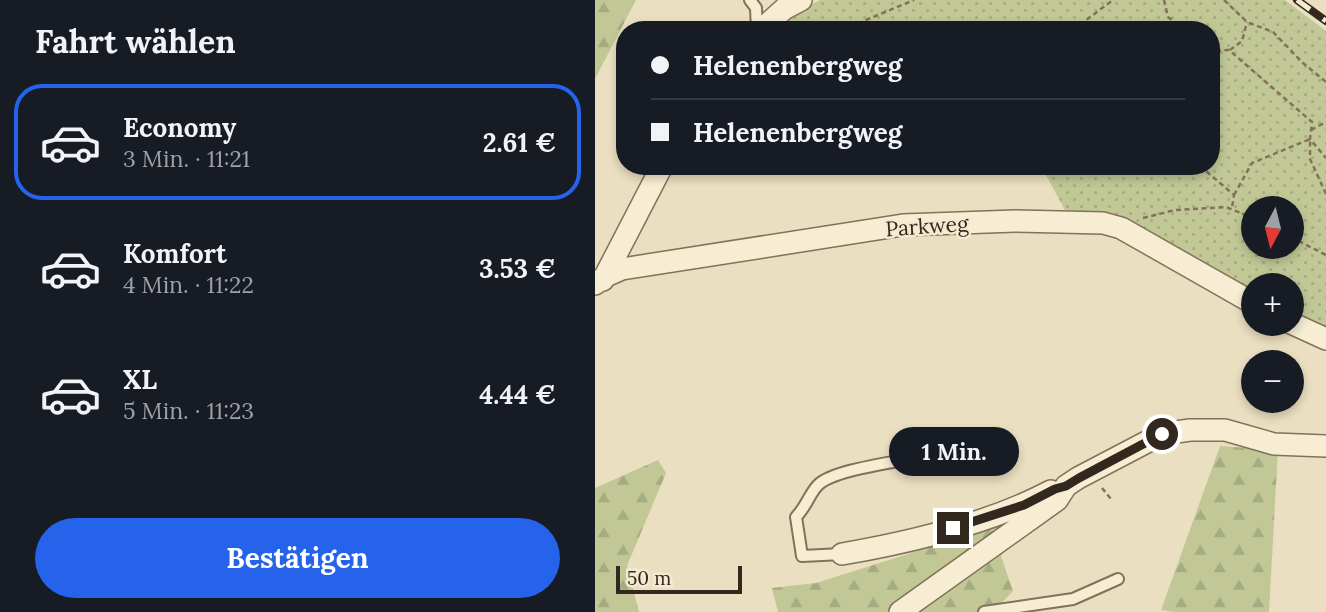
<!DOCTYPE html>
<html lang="de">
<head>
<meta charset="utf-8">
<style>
	:root { --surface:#171b24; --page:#242831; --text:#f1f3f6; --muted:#9ea1a6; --line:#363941; --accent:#2563eb }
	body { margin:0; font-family:Lora,serif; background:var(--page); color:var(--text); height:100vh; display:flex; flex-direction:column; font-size:26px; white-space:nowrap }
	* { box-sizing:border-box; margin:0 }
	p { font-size:23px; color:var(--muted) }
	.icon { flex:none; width:38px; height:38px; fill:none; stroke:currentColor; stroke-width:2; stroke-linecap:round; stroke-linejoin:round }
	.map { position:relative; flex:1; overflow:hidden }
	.drawer { display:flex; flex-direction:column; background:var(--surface); width:595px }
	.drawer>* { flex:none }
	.banner { position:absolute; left:21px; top:21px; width:604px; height:154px; border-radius:28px; box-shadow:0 4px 10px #0003; display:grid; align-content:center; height:154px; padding:0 35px; background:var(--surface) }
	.needle { width:46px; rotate:187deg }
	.controls { position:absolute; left:646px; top:196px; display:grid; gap:14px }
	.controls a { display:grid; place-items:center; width:63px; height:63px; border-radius:50%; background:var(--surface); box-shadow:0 4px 10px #0003; font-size:35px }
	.scale { position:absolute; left:21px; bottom:18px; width:126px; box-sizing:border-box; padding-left:7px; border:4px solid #33281d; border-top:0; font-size:19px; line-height:24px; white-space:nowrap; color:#33281d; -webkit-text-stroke:5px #f3ead0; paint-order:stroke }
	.end { position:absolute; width:32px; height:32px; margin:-16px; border:9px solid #33281d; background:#fff; box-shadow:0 0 0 4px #fff }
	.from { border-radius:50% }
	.bubble { position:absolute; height:49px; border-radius:24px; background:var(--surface); box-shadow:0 4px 10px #0003; font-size:23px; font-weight:800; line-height:49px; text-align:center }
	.banner b { display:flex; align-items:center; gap:24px; height:66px; font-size:26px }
	.banner b+b { border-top:2px solid var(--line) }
	.banner i { width:18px; height:18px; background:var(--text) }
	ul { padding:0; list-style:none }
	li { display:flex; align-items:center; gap:21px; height:116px; margin:0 14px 10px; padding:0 21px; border:4px solid transparent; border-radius:28px }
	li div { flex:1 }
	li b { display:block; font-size:26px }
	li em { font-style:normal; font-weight:800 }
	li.current { border-color:var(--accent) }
	li>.icon { width:63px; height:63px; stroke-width:1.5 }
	h2 { padding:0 35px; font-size:32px; line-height:84px }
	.cta { display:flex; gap:14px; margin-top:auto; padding:14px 35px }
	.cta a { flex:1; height:80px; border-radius:42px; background:var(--accent); color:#fff; font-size:28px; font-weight:800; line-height:80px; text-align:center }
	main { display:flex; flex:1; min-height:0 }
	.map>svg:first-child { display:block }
</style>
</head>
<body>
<main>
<section class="drawer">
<h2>Fahrt wählen</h2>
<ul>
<li class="current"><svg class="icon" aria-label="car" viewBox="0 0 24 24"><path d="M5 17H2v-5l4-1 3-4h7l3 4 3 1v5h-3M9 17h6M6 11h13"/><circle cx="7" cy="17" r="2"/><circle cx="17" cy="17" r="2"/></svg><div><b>Economy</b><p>3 Min. · 11:21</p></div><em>2.61 €</em></li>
<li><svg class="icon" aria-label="car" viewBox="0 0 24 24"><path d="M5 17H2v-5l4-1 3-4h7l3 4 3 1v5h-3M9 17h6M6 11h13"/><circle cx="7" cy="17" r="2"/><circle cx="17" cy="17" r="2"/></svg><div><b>Komfort</b><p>4 Min. · 11:22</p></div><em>3.53 €</em></li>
<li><svg class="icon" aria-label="car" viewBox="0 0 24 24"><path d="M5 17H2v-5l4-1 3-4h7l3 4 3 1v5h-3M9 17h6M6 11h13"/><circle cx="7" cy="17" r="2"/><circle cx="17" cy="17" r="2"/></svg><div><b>XL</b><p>5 Min. · 11:23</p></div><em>4.44 €</em></li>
</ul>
<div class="cta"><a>Bestätigen</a></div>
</section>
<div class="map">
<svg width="731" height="612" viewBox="0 0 731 612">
	<defs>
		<pattern id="grass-dots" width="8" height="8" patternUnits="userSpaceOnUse" patternTransform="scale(1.75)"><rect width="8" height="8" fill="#c1c896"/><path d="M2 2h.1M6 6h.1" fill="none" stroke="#a6ac81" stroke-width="1.8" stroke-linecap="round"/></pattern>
		<pattern id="forest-firs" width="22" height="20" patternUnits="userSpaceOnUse" patternTransform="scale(1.75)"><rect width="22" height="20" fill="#c1c896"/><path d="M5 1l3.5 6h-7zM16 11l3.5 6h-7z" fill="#a6ac81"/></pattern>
	</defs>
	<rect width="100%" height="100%" fill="#ebdfc1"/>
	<path fill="url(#grass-dots)" fill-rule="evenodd" d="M225 0H690L731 31V327L697 313 696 285H658V294L540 224 471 212 446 166H616V30H178L200 13ZM658 208H696V247H658Z"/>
	<path fill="url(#forest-firs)" d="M0 0H41L0 79Z
		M625 446 683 450 674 612H579L566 610Z
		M63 460 71 473 32 566 44 612H0V488Z
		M430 517 406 556 418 591 398 612H183L177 588 221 583Z"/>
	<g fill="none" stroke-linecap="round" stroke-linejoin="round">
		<g stroke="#83715a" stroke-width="14">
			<path id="lane" d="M155 0 161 8 162 30
				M247 554 207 556 201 517C211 507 215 493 223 485 238 470 296 463 319 458
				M389 612 478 599 523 579"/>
		</g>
		<g stroke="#83715a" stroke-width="24">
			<path id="street" d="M166 30 189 9 206 0
				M8 280 67 166
				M0 284 11 276 27 269 308 225 420 221 508 223 526 228 658 303
				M696 323 731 339
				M247 554C317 542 393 524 456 491
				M305 612 462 500 471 486 483 478 567 434 595 430H630L679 444 731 446"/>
		</g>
		<path stroke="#83715a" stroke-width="2.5" stroke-dasharray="5 3.5" stroke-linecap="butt" d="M569 0 573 17 591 30
			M629 0 652 22 678 32 708 63 731 82
			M247 30 319 0
			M478 30 518 0
			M616 48 621 51 616 61
			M635 50 647 41 652 22
			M621 51 634 50 717 122 715 139 731 158
			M716 130 731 122
			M605 166 639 195 637 208
			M639 195 657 163 715 139V159L731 194
			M548 218 580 210 631 207 658 218
			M696 237 731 255
			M507 488 516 499"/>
		<use href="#lane" stroke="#f6edd3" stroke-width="10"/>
		<use href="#street" stroke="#f6edd3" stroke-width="21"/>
		<g stroke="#33281d" stroke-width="8">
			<path id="rail" d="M702 0 731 21"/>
		</g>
		<use href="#rail" stroke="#f3ead0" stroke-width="5" stroke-dasharray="16" stroke-linecap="butt"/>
	</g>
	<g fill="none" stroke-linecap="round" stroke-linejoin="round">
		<path stroke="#33281d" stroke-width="9" d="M358 528 429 505 460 489 471 486 484 478 567 434"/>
	</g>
	<g text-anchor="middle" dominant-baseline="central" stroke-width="5" stroke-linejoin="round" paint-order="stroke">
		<g font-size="21" fill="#33281d" stroke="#f3ead0">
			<text transform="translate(332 226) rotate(-4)">Parkweg</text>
		</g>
	</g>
</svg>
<div class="controls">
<a><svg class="needle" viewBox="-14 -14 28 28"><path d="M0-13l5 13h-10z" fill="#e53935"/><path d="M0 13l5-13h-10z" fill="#9ea1a6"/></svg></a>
<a>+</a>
<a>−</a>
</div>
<div class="scale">50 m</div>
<i class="end from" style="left:567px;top:434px"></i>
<i class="end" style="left:358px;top:528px"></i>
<div class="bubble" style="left:294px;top:427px;width:130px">1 Min.</div>
<div class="banner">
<b><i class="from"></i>Helenenbergweg</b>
<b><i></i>Helenenbergweg</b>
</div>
</div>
</main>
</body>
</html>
